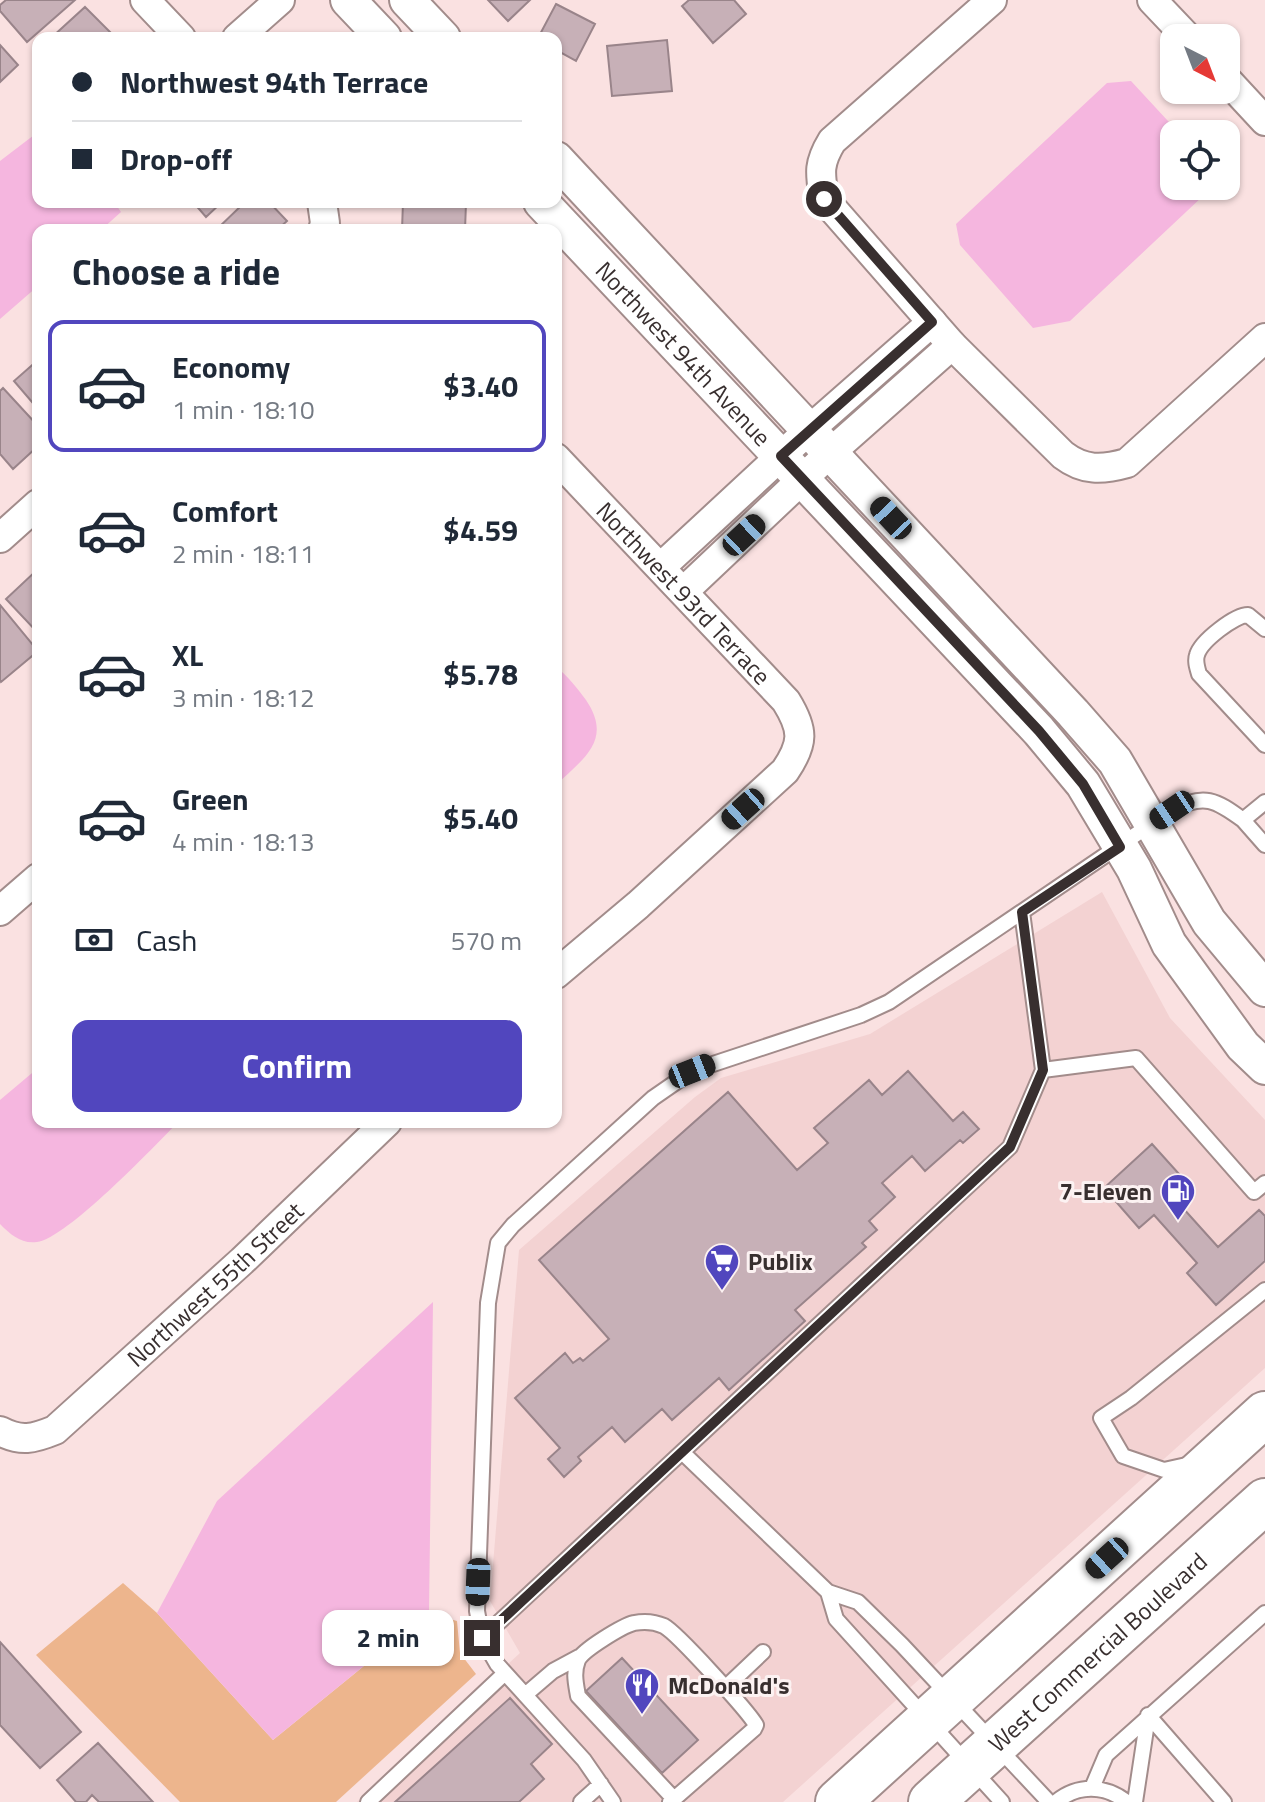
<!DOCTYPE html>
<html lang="en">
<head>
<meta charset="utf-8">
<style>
	:root { --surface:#fff; --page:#f6f6f7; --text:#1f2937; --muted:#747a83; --line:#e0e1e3; --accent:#5146be }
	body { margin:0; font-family:"Titillium Web",sans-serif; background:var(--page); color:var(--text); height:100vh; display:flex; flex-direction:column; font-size:30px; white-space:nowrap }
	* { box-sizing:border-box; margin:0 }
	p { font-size:26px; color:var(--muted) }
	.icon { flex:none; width:44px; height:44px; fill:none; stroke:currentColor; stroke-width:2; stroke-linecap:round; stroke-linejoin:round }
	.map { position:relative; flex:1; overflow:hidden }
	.panel { position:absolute; left:32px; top:224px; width:530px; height:904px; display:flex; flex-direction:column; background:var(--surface); border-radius:16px; box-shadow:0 2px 6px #0004 }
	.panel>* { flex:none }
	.guide { position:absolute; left:32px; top:32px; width:530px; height:176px; border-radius:16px; box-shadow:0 2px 6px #0004; display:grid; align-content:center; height:176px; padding:0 40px; background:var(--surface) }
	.needle { width:52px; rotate:138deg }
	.fabs { position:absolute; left:1160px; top:24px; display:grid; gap:16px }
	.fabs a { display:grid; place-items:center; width:80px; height:80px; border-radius:16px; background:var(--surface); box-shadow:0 2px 6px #0004; font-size:40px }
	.end { position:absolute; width:36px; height:36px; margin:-18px; border:10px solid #382f2f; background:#fff; box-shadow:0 0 0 4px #fff }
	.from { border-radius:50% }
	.bubble { position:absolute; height:56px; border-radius:16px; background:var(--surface); box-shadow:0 2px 6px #0004; font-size:26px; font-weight:700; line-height:56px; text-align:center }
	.car { position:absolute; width:24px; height:48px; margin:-24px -12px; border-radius:10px; box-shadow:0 0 6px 2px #0007; background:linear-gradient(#222 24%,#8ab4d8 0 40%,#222 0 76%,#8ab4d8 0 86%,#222 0) }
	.guide b { display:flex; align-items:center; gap:28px; height:76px; font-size:30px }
	.guide b+b { border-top:2px solid var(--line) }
	.guide i { width:20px; height:20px; background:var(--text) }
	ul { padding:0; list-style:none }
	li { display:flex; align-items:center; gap:24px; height:132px; margin:0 16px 12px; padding:0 24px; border:4px solid transparent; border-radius:16px }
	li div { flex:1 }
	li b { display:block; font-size:30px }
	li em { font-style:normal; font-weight:700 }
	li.selected { border-color:var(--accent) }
	li>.icon { width:72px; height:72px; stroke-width:1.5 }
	h2 { padding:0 40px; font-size:36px; line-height:96px }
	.pay { display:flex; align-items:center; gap:20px; height:88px; padding:0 40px; font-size:30px }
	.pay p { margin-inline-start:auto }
	.cta { display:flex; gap:16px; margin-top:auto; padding:16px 40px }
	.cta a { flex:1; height:92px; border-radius:16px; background:var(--accent); color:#fff; font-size:32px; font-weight:700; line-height:92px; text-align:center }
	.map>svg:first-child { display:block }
</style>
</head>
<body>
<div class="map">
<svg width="1265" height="1802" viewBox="0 0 1265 1802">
	<rect width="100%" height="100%" fill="#fae1e1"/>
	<path fill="#f3d2d2" d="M1102 892 1170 1018 1265 1120V1368L783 1802H357L520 1653 490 1601 519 1250 695 1097 721 1078 870 1034Z"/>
	<path fill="#edb58d" d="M123 1583 157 1613 273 1740 429 1613 457 1621 460 1653 476 1674 336 1802H180L36 1655Z"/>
	<path fill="#f5b6df" d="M1131 81 1180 134H1174V186H1207L1203 196 1070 321 1033 328 960 245 956 224 1107 83Z
		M38 132V202H114L121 212 101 230H38V286L0 319V161Z
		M556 667C568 676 577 688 586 700 613 740 584 758 556 785Z
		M38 1068V1122H178C155 1146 66 1239 37 1242 21 1244 11 1235 0 1224V1100Z
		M433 1302 429 1613 273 1740 157 1613 217 1501Z"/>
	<path fill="#c7b0b7" stroke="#99848a" stroke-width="2" d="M6 0H75L27 42 0 11V5Z
		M488 0H530L508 21Z
		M689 0H734L746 14 713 43 682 6Z
		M556 4 595 24 576 61 556 50V38H538Z
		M85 7 116 38H51Z
		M667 40 672 91 612 96 607 46Z
		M0 45 18 65 0 82Z
		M193 202H222L206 217Z
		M245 202H269L287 221 277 230H216Z
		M403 202 466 203 465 230H402Z
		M38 360V409L14 381Z
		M3 388 38 426V446L13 469 0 454V391Z
		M38 569V633L6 599Z
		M0 605 38 651 1 682 0 680Z
		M908 1071 953 1121 963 1112 979 1129 963 1143 960 1140 925 1171 912 1156 882 1183 895 1197 869 1221 877 1230 862 1243 866 1247 795 1310 805 1321 729 1390 719 1378 672 1420 662 1409 625 1442 612 1427 578 1457 581 1461 564 1477 548 1459 560 1448 515 1398 565 1353 573 1363 580 1358 583 1361 609 1339 539 1260 728 1092 797 1170 828 1143 814 1128 869 1080 882 1095Z
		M1152 1144 1188 1184 1173 1197 1218 1247 1259 1210 1265 1216V1261L1216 1305 1187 1273 1197 1263 1154 1215 1139 1228 1104 1188Z
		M0 1642 81 1732 40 1768 0 1725Z
		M622 1658 698 1740 662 1773 586 1691Z
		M510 1698 552 1744 531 1764 544 1779 519 1802H395Z
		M98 1743 153 1802H99L92 1795 86 1802H76L57 1780Z"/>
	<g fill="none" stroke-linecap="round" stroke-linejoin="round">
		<g stroke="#a28c8b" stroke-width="18">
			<path id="service" d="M1265 629 1248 615C1235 615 1201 641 1197 655 1195 661 1197 667 1199 674L1265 745
				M1243 820 1265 845
				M1043 1070 1136 1058 1254 1192 1265 1183
				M682 1452 828 1592 858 1602 902 1645 1049 1802
				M1191 1464 1164 1470 1123 1456 1101 1418 1131 1398 1265 1290
				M828 1592 836 1619 1002 1802
				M482 1638 1010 1147 1043 1070 1022 912
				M725 1688 763 1652
				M525 1695 553 1671 579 1657
				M1148 1715 1224 1802
				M1092 1788 1106 1755 1265 1613
				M368 1802 505 1673
				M581 1802 601 1784
				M613 1802 584 1760 497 1664 482 1638 477 1611 488 1303 498 1243 513 1225 653 1098 692 1071 861 1015 889 1002 1172 810C1204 793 1216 800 1243 820L1265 802
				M670 1802 674 1799 754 1729 756 1725C748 1711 677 1633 664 1626 655 1622 644 1621 634 1623 622 1626 583 1650 578 1660 573 1673 576 1684 578 1696L674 1799
				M1056 1802C1078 1784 1105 1785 1127 1802
				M1135 1802 1148 1716"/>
		</g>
		<g stroke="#a28c8b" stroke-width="32">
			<g id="minor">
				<path d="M145 0 181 38"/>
				<path d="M992 0 832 141C818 164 820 173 824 199L952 345 1063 455C1084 471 1102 470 1127 463L1265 338"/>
				<path d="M1152 0 1188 38"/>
				<path d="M237 38 280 0"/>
				<path d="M1226 79 1265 121"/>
				<path d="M322 202 325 223 323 230"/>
				<path id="s1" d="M556 458 786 701C804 730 804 743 785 771L638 905 556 974"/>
				<path d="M0 538 38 504"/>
				<path d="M661 567 809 430 932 322"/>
				<path d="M684 591 830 453 952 345"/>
				<path d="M0 911 38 878"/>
				<path id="s2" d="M0 1431C21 1442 33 1439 55 1430L242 1261 387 1122"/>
			</g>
		</g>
		<g stroke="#a28c8b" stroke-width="38">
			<g id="tertiary">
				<path d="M348 0 384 38"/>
				<path d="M407 0 443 38"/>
				<path d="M556 159 1073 713 1115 761 1209 922 1265 989"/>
				<path id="s3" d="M541 202 1039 731 1083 784 1134 869 1169 944 1243 1046 1265 1067"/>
			</g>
		</g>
		<g stroke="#a28c8b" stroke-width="48">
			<g id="trunk">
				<path d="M838 1802 1265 1414"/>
				<path id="s4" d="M931 1802 1265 1501"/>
			</g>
		</g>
		<use href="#service" stroke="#fff" stroke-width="14"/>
		<use href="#minor" stroke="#fff" stroke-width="28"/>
		<use href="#tertiary" stroke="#fff" stroke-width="34"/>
		<use href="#trunk" stroke="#fff" stroke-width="44"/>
	</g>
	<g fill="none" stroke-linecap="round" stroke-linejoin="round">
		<path stroke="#382f2f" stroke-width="10" d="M482 1638 1010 1147 1043 1070 1022 912 1120 847 1083 784 1039 731 781 456 932 322 824 199"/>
	</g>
	<defs>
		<g id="fuel-pin" transform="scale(1.8)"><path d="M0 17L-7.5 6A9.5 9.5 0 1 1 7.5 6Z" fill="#5146be" stroke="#fcf2f2"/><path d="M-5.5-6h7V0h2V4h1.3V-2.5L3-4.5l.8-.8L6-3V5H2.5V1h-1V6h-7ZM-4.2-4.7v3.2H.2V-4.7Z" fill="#fff"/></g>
		<g id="supermarket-pin" transform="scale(1.8)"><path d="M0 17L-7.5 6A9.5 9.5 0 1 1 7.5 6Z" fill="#5146be" stroke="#fcf2f2"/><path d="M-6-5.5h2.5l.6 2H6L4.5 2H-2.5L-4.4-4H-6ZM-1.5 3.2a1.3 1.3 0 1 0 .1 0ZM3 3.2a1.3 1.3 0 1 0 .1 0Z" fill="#fff"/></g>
		<g id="restaurant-pin" transform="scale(1.8)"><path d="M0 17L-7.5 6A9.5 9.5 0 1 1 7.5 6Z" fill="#5146be" stroke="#fcf2f2"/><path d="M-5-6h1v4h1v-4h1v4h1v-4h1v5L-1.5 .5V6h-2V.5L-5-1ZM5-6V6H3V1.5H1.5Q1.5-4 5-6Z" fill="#fff"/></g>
	</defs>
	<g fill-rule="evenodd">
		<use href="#fuel-pin" x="1178" y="1191"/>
		<use href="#supermarket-pin" x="722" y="1261"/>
		<use href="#restaurant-pin" x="642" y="1685"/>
	</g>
	<g text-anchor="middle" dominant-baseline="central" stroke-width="6" stroke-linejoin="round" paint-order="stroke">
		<g font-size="24" fill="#382f2f" stroke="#fcf2f2">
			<text stroke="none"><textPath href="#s3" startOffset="208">Northwest 94th Avenue</textPath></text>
			<text stroke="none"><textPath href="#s1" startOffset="186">Northwest 93rd Terrace</textPath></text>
			<text stroke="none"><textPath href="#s2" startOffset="274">Northwest 55th Street</textPath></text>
			<text stroke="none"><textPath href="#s4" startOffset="224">West Commercial Boulevard</textPath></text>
		</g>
		<g font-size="24" font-weight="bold" fill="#382f2f" stroke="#fcf2f2" text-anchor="start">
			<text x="1152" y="1191" text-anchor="end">7-Eleven</text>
			<text x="748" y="1261">Publix</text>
			<text x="668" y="1685">McDonald's</text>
		</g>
	</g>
</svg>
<div class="fabs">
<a><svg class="needle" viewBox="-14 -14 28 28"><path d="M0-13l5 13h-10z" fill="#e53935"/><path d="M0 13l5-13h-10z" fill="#747a83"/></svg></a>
<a><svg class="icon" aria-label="locate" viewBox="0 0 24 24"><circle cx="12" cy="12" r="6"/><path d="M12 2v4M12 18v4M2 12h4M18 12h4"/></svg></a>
</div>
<i class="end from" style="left:824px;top:199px"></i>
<i class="end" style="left:482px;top:1638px"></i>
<div class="bubble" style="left:322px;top:1610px;width:132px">2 min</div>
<i class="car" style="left:891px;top:518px;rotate:317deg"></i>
<i class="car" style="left:744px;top:535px;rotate:47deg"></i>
<i class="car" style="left:743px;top:809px;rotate:228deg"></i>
<i class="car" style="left:1172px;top:810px;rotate:236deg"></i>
<i class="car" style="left:692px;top:1071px;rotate:68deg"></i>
<i class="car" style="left:1107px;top:1558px;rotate:228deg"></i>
<i class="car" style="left:478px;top:1582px;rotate:182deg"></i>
<div class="guide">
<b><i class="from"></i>Northwest 94th Terrace</b>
<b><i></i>Drop-off</b>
</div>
<section class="panel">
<h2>Choose a ride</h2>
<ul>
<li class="selected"><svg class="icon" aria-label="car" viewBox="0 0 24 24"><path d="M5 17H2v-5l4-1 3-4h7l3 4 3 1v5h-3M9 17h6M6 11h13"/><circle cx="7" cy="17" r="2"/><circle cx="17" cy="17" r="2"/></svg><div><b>Economy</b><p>1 min · 18:10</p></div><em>$3.40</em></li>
<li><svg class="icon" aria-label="car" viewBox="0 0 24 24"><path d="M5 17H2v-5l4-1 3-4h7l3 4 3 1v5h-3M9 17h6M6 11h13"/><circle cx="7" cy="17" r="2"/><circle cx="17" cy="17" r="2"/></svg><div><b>Comfort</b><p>2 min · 18:11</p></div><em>$4.59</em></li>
<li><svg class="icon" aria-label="car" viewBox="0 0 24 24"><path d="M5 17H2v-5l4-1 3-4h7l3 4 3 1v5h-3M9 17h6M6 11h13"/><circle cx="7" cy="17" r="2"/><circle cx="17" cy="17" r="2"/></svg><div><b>XL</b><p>3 min · 18:12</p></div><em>$5.78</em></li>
<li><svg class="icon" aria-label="car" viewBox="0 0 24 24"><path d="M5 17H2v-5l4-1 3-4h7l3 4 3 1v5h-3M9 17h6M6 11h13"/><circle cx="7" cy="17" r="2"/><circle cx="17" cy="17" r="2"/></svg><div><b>Green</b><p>4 min · 18:13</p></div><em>$5.40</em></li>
</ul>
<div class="pay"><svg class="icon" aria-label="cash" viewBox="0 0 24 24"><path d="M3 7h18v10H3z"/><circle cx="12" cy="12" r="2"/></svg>Cash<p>570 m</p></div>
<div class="cta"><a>Confirm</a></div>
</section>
</div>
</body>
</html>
